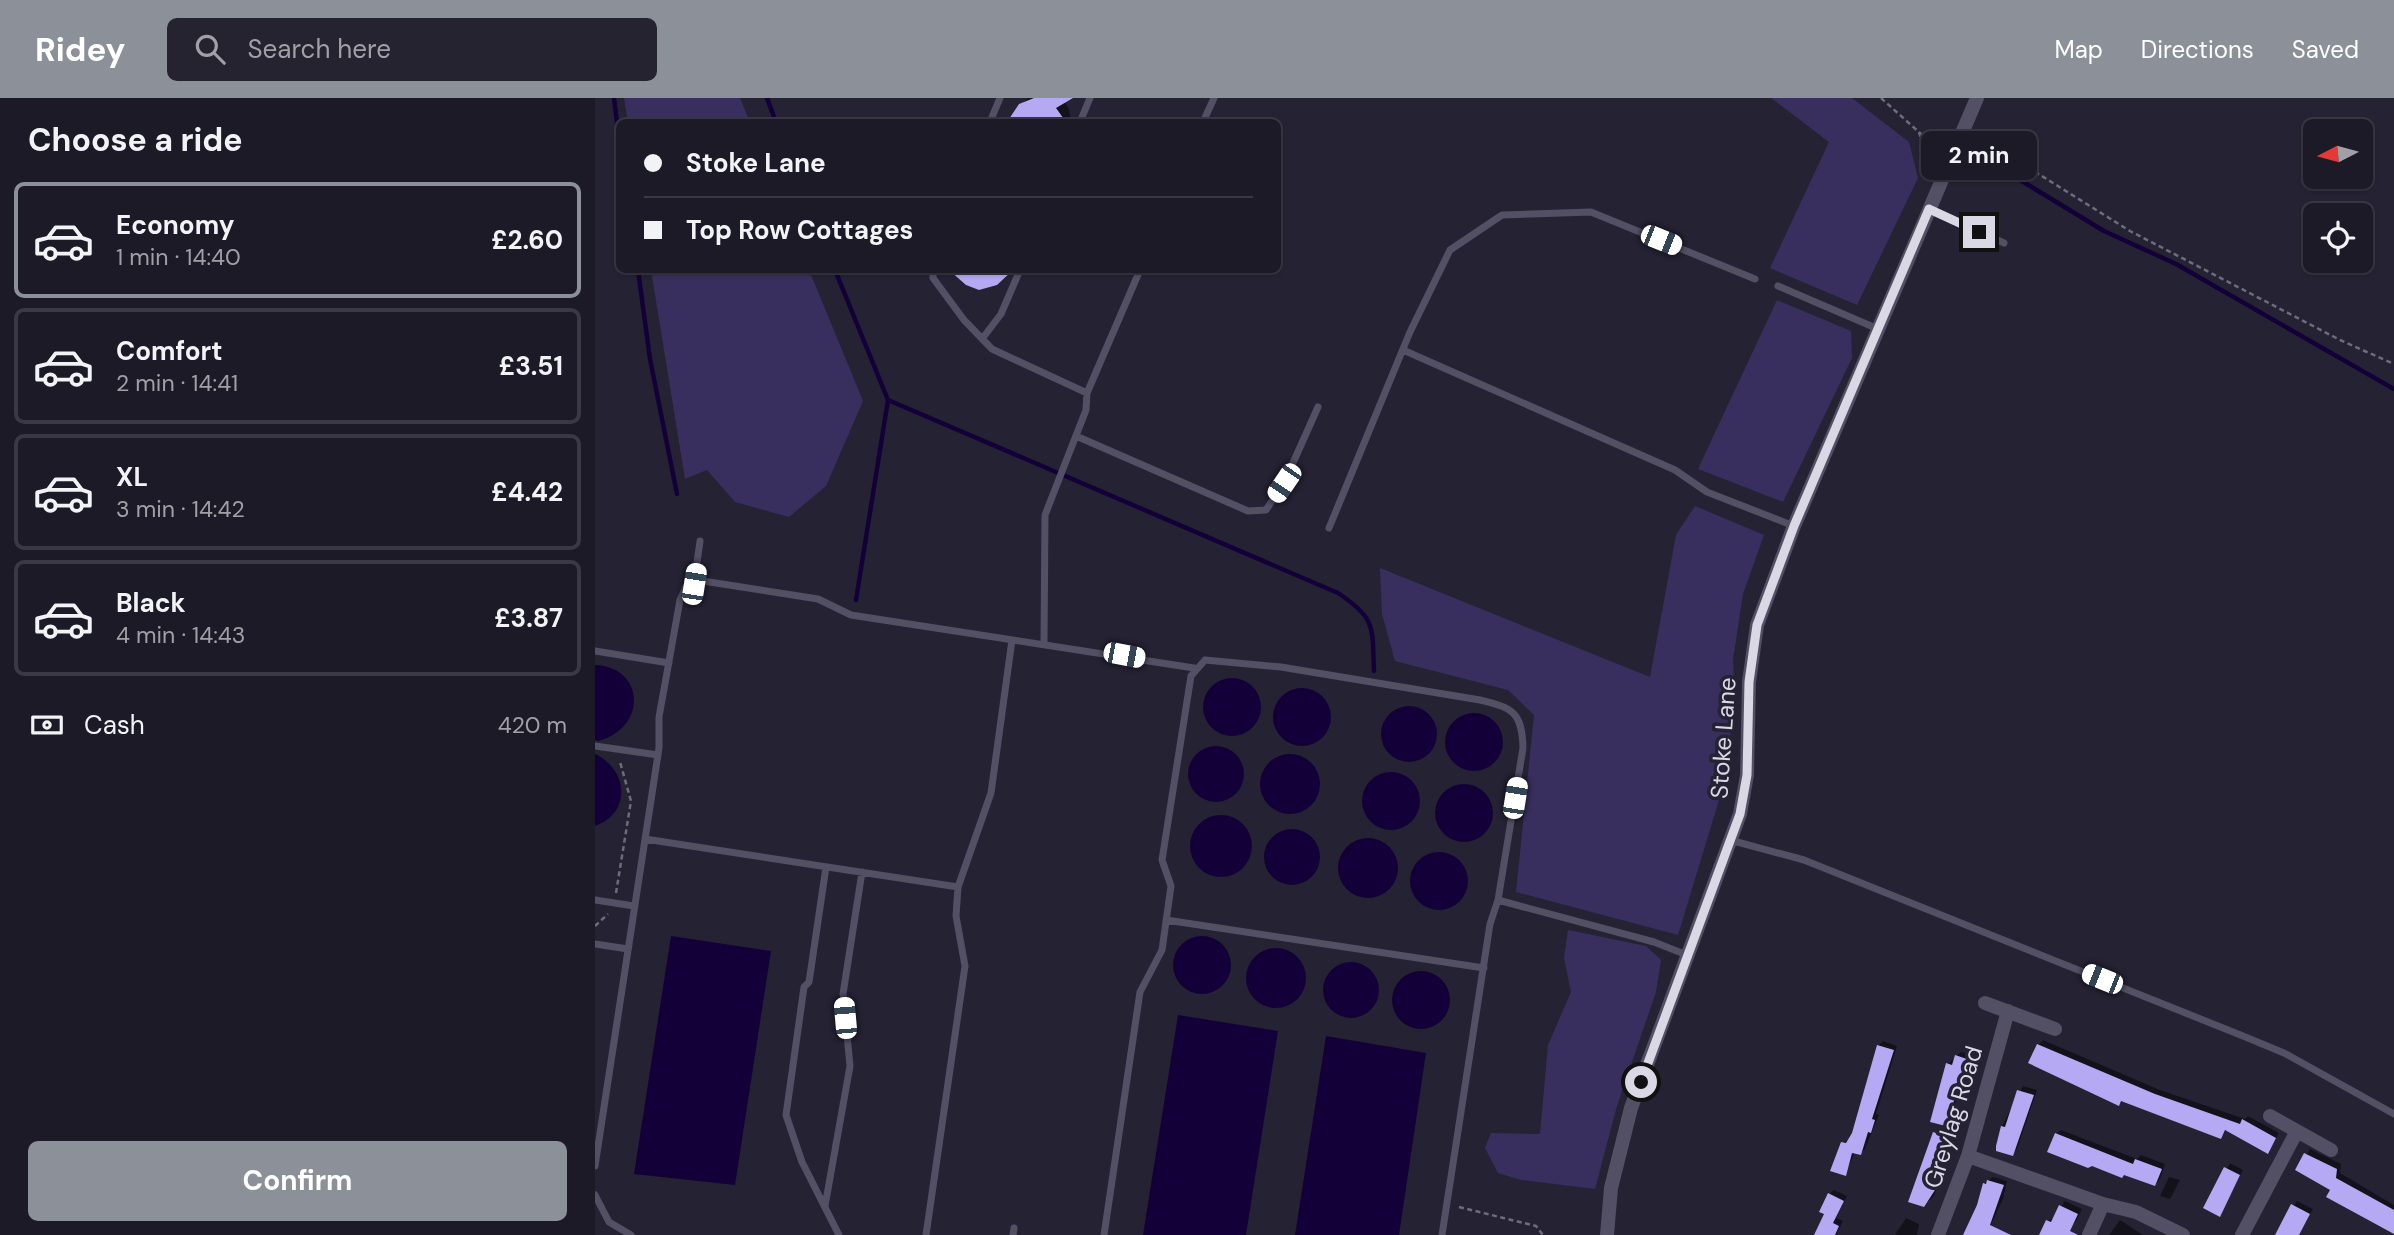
<!DOCTYPE html>
<html lang="en">
<head>
<meta charset="utf-8">
<style>
	:root { --surface:#1c1a27; --page:#25232f; --text:#f1f3f6; --muted:#a0a1a7; --line:#3a3844; --accent:#8c9099 }
	body { margin:0; font-family:"DM Sans",sans-serif; background:var(--page); color:var(--text); height:100vh; display:flex; flex-direction:column; font-size:26px; white-space:nowrap }
	* { box-sizing:border-box; margin:0 }
	p { font-size:23px; color:var(--muted) }
	.icon { flex:none; width:38px; height:38px; fill:none; stroke:currentColor; stroke-width:2; stroke-linecap:round; stroke-linejoin:round }
	.map { position:relative; flex:1; overflow:hidden }
	.details { display:flex; flex-direction:column; background:var(--surface); width:595px }
	.details>* { flex:none }
	.banner { position:absolute; left:21px; top:21px; width:665px; height:154px; border-radius:10px; box-shadow:0 2px 5px #0004,0 0 0 2px var(--line); display:grid; align-content:center; height:154px; padding:0 28px; background:var(--surface) }
	.needle { width:46px; rotate:264deg }
	.buttons { position:absolute; left:1708px; top:21px; display:grid; gap:14px }
	.buttons a { display:grid; place-items:center; width:70px; height:70px; border-radius:10px; background:var(--surface); box-shadow:0 2px 5px #0004,0 0 0 2px var(--line); font-size:35px }
	.end { position:absolute; width:32px; height:32px; margin:-16px; border:9px solid #dad8e5; background:#111; box-shadow:0 0 0 4px #111 }
	.from { border-radius:50% }
	.bubble { position:absolute; height:49px; border-radius:10px; background:var(--surface); box-shadow:0 2px 5px #0004,0 0 0 2px var(--line); font-size:23px; font-weight:700; line-height:49px; text-align:center }
	.car { position:absolute; width:21px; height:42px; margin:-21px -10px; border-radius:9px; box-shadow:0 0 5px 2px #0007; background:linear-gradient(#fff 24%,#345 0 40%,#fff 0 76%,#345 0 86%,#fff 0) }
	.banner b { display:flex; align-items:center; gap:24px; height:66px; font-size:26px }
	.banner b+b { border-top:2px solid var(--line) }
	.banner i { width:18px; height:18px; background:var(--text) }
	ul { padding:0; list-style:none }
	li { display:flex; align-items:center; gap:21px; height:116px; margin:0 14px 10px; padding:0 14px; border:4px solid var(--line); border-radius:10px }
	li div { flex:1 }
	li b { display:block; font-size:26px }
	li em { font-style:normal; font-weight:700 }
	li.on { border-color:var(--accent) }
	li>.icon { width:63px; height:63px; stroke-width:1.5 }
	h2 { padding:0 28px; font-size:32px; line-height:84px }
	.pay { display:flex; align-items:center; gap:18px; height:77px; padding:0 28px; font-size:26px }
	.pay p { margin-inline-start:auto }
	.primary-button { display:flex; gap:14px; margin-top:auto; padding:14px 28px }
	.primary-button a { flex:1; height:80px; border-radius:10px; background:var(--accent); color:#fff; font-size:28px; font-weight:700; line-height:80px; text-align:center }
	header { display:flex; align-items:center; gap:42px; box-sizing:border-box; height:98px; padding:0 35px; background:var(--accent); color:#fff }
	header strong { font-size:33px }
	nav { display:flex; gap:38px; margin-inline-start:auto; font-size:24px }
	.search { width:490px; height:63px; background:var(--page); display:flex; align-items:center; gap:18px; box-sizing:border-box; padding:0 24px; border-radius:10px; color:var(--muted); font-size:26px }
	main { display:flex; flex:1; min-height:0 }
	.map>svg:first-child { display:block }
</style>
</head>
<body>
<header>
<strong>Ridey</strong>
<div class="search"><svg class="icon" aria-label="search" viewBox="0 0 24 24"><circle cx="10" cy="10" r="6"/><path d="M15 15l6 6"/></svg>Search here</div>
<nav><a>Map</a><a>Directions</a><a>Saved</a></nav>
</header>
<main>
<section class="details">
<h2>Choose a ride</h2>
<ul>
<li class="on"><svg class="icon" aria-label="car" viewBox="0 0 24 24"><path d="M5 17H2v-5l4-1 3-4h7l3 4 3 1v5h-3M9 17h6M6 11h13"/><circle cx="7" cy="17" r="2"/><circle cx="17" cy="17" r="2"/></svg><div><b>Economy</b><p>1 min · 14:40</p></div><em>£2.60</em></li>
<li><svg class="icon" aria-label="car" viewBox="0 0 24 24"><path d="M5 17H2v-5l4-1 3-4h7l3 4 3 1v5h-3M9 17h6M6 11h13"/><circle cx="7" cy="17" r="2"/><circle cx="17" cy="17" r="2"/></svg><div><b>Comfort</b><p>2 min · 14:41</p></div><em>£3.51</em></li>
<li><svg class="icon" aria-label="car" viewBox="0 0 24 24"><path d="M5 17H2v-5l4-1 3-4h7l3 4 3 1v5h-3M9 17h6M6 11h13"/><circle cx="7" cy="17" r="2"/><circle cx="17" cy="17" r="2"/></svg><div><b>XL</b><p>3 min · 14:42</p></div><em>£4.42</em></li>
<li><svg class="icon" aria-label="car" viewBox="0 0 24 24"><path d="M5 17H2v-5l4-1 3-4h7l3 4 3 1v5h-3M9 17h6M6 11h13"/><circle cx="7" cy="17" r="2"/><circle cx="17" cy="17" r="2"/></svg><div><b>Black</b><p>4 min · 14:43</p></div><em>£3.87</em></li>
</ul>
<div class="pay"><svg class="icon" aria-label="cash" viewBox="0 0 24 24"><path d="M3 7h18v10H3z"/><circle cx="12" cy="12" r="2"/></svg>Cash<p>420 m</p></div>
<div class="primary-button"><a>Confirm</a></div>
</section>
<div class="map">
<svg width="1799" height="1137" viewBox="0 0 1799 1137">
	<rect width="100%" height="100%" fill="#252234"/>
	<path fill="#392f5e" d="M29 0H145L155 24H33Z
		M1176 0H1257L1314 44 1323 80 1262 207 1175 170 1234 44Z
		M56 172H214L268 303 231 388 194 419 140 404 112 372 90 381Z
		M1182 202 1256 233 1257 260 1188 404 1103 371Z
		M1100 408 1169 437 1148 496 1138 562 1140 609 1124 702 1083 837 921 794 939 617 913 592 800 563 787 516 785 470 1055 579 1081 437Z
		M973 832 1051 848 1066 862 1061 894 1022 1008 1000 1091 926 1082 903 1075 890 1050 896 1035 945 1036 953 947 976 894 969 860Z"/>
	<path fill="#140038" d="M0 567C51 569 52 631 3 643L0 642Z
		M608 609a29 29 0 1 1 58 0a29 29 0 1 1-58 0Z
		M678 619a29 29 0 1 1 58 0a29 29 0 1 1-58 0Z
		M786 636a28 28 0 1 1 56 0a28 28 0 1 1-56 0Z
		M850 644a29 29 0 1 1 58 0a29 29 0 1 1-58 0Z
		M593 676a28 28 0 1 1 56 0a28 28 0 1 1-56 0Z
		M0 656C33 671 37 715 0 728Z
		M665 686a30 30 0 1 1 60 0a30 30 0 1 1-60 0Z
		M767 703a29 29 0 1 1 58 0a29 29 0 1 1-58 0Z
		M840 715a29 29 0 1 1 58 0a29 29 0 1 1-58 0Z
		M595 748a31 31 0 1 1 62 0a31 31 0 1 1-62 0Z
		M669 759a28 28 0 1 1 56 0a28 28 0 1 1-56 0Z
		M743 770a30 30 0 1 1 60 0a30 30 0 1 1-60 0Z
		M815 783a29 29 0 1 1 58 0a29 29 0 1 1-58 0Z
		M76 838 176 853 140 1087 39 1076Z
		M578 867a29 29 0 1 1 58 0a29 29 0 1 1-58 0Z
		M651 880a30 30 0 1 1 60 0a30 30 0 1 1-60 0Z
		M728 892a28 28 0 1 1 56 0a28 28 0 1 1-56 0Z
		M797 902a29 29 0 1 1 58 0a29 29 0 1 1-58 0Z
		M583 917 683 933 651 1137H548Z
		M731 938 831 955 804 1137H700Z"/>
	<path fill="#0007" d="M433 0H474L469 3 474 11 476 24H416L419 14Z
		M361 172H415L408 179 372 186Z
		M1448 942 1565 992 1650 1021 1653 1018 1684 1035 1673 1054 1632 1031 1626 1039 1528 1002 1524 1006 1443 947Z
		M1288 943 1302 948 1281 1016 1284 1017 1270 1051 1265 1055 1260 1054 1250 1076 1247 1045 1256 1041 1283 948Z
		M1366 954 1375 956 1371 974 1375 975 1350 1026 1353 966Z
		M1428 988 1442 992 1422 1051 1417 1056 1407 1028Z
		M1344 1030 1360 1035 1339 1098 1329 1107 1340 1035Z
		M1466 1032 1542 1061 1546 1057 1570 1066 1565 1081 1560 1086 1461 1036Z
		M1715 1051 1746 1066 1745 1075 1799 1107V1134L1737 1091 1703 1071Z
		M1635 1065 1648 1072 1624 1117 1611 1109Z
		M1398 1079 1412 1083 1408 1101 1391 1137H1370L1384 1107 1389 1086Z
		M1574 1079 1585 1082 1575 1101 1565 1098Z
		M1239 1092 1252 1098 1241 1120 1248 1123 1241 1137H1221L1231 1115 1234 1096Z
		M1470 1103 1487 1111 1481 1123 1469 1137H1446L1453 1123 1460 1119Z
		M1702 1103 1718 1111 1703 1137H1682Z
		M1311 1120 1324 1126 1322 1137H1300Z
		M1525 1122 1548 1137H1514Z"/>
	<g fill="none" stroke-linecap="round" stroke-linejoin="round">
		<path stroke="#140038" stroke-width="4.5" d="M19 0 24 42
			M172 0 181 24
			M1379 54 1509 133 1581 166 1799 291
			M43 172 55 261 82 396
			M240 172 293 302 261 502
			M293 302 743 495C782 521 777 529 779 573"/>
	</g>
	<path fill="#b5a9f3" d="M439 0H478L461 10 471 24H412L424 6Z
		M354 172H418L402 187 384 192 371 187Z
		M1442 946 1560 996 1645 1026 1647 1021 1681 1040 1673 1056 1630 1032 1626 1041 1526 1003 1524 1008 1433 965Z
		M1282 947 1299 952 1277 1021 1280 1022 1276 1035 1273 1034 1266 1057 1257 1055 1251 1078 1235 1073 1246 1044 1251 1045 1257 1035Z
		M1360 957 1372 961 1367 978 1371 979 1367 992 1363 990 1351 1028 1335 1024 1351 965 1357 967Z
		M1422 992 1439 997 1418 1058 1401 1053V1048L1406 1028 1410 1029Z
		M1338 1034 1356 1040 1340 1092 1329 1109 1313 1104Z
		M1460 1035 1538 1066 1540 1061 1567 1071 1560 1088 1529 1077 1527 1080 1497 1068 1493 1070 1452 1054Z
		M1709 1055 1742 1071 1741 1080 1799 1112V1136L1731 1099 1735 1092 1700 1072Z
		M1629 1069 1645 1077 1625 1119 1608 1110Z
		M1392 1082 1409 1087 1395 1127 1416 1137H1368L1382 1107 1388 1085 1391 1086Z
		M1233 1095 1249 1103 1238 1125 1244 1128 1240 1137H1219L1229 1116 1224 1114Z
		M1696 1106 1715 1116 1704 1137H1680Z
		M1464 1107 1483 1116 1475 1133 1483 1137H1444L1451 1122 1456 1124Z"/>
	<g fill="none" stroke-linecap="round" stroke-linejoin="round">
		<path stroke="#6e6c7c" stroke-width="2.5" stroke-dasharray="5 3.5" stroke-linecap="butt" d="M1286 0 1345 53
			M1324 34 1330 52 1327 63 1338 69
			M1384 35 1405 52 1535 133 1745 242 1799 266
			M21 795 36 703 25 664
			M0 828 13 816
			M864 1109 941 1128 948 1137"/>
		<path stroke="#535065" stroke-width="7" d="M395 24 405 0
			M485 24 495 0
			M608 24 619 0
			M1334 111 1409 145
			M338 172V180L369 222 397 251 492 295
			M1183 188 1283 231
			M387 241 406 216 425 172
			M808 252 1080 372 1112 394 1199 428
			M481 338 653 413 671 412 689 385 723 309
			M734 430 815 234 855 152 907 117 996 114 1160 181
			M99 486 105 443
			M449 546 450 417 491 312 492 295 545 172
			M0 553 74 565
			M0 648 63 657
			M50 741 363 789
			M1135 742 1209 762 1648 938 1689 955 1799 1016
			M231 769 214 884 209 889 191 1017 207 1064 244 1137
			M0 802 39 808
			M903 802 1059 844 1092 857
			M571 822 889 870
			M0 846 33 851
			M0 1068 64 650V619L85 502 91 489 108 483 223 501 256 517 599 570
			M0 1097 14 1124 36 1137
			M230 1108 255 968 248 896 267 774
			M331 1137 370 868 361 818 363 789 396 695 417 542
			M418 1137 419 1130
			M509 1137 545 894 567 852 576 788 567 762 596 578 610 562 686 569 885 602C918 610 927 614 928 650L903 802 895 826 847 1137"/>
		<path stroke="#535065" stroke-width="14" d="M1390 905 1460 931
			M1675 1018 1736 1052
			M1373 1058 1508 1106 1541 1114 1588 1137
			M1012 1137 1016 1090 1036 1010 1145 716 1152 677 1154 584 1162 527 1199 428 1382 0
			M1343 1137 1373 1058 1413 913
			M1494 1137 1508 1106
			M1647 1137 1702 1033"/>
	</g>
	<g fill="none" stroke-linecap="round" stroke-linejoin="round">
		<path stroke="#dad8e5" stroke-width="9" d="M1046 984 1145 716 1152 677 1154 584 1162 527 1199 428 1334 111 1384 134"/>
	</g>
	<g text-anchor="middle" dominant-baseline="central" stroke-width="7" stroke-linejoin="round" paint-order="stroke">
		<g font-size="24" fill="#dad8e5" stroke="#252234">
			<text transform="translate(1128 640) rotate(-86)">Stoke Lane</text>
			<text transform="translate(1358 1019) rotate(-73)">Greylag Road</text>
		</g>
	</g>
</svg>
<div class="buttons">
<a><svg class="needle" viewBox="-14 -14 28 28"><path d="M0-13l5 13h-10z" fill="#e53935"/><path d="M0 13l5-13h-10z" fill="#a0a1a7"/></svg></a>
<a><svg class="icon" aria-label="locate" viewBox="0 0 24 24"><circle cx="12" cy="12" r="6"/><path d="M12 2v4M12 18v4M2 12h4M18 12h4"/></svg></a>
</div>
<i class="end from" style="left:1046px;top:984px"></i>
<i class="end" style="left:1384px;top:134px"></i>
<div class="bubble" style="left:1326px;top:33px;width:116px">2 min</div>
<i class="car" style="left:1066px;top:142px;rotate:112deg"></i>
<i class="car" style="left:689px;top:385px;rotate:214deg"></i>
<i class="car" style="left:99px;top:486px;rotate:9deg"></i>
<i class="car" style="left:529px;top:557px;rotate:101deg"></i>
<i class="car" style="left:920px;top:700px;rotate:9deg"></i>
<i class="car" style="left:1507px;top:881px;rotate:292deg"></i>
<i class="car" style="left:250px;top:920px;rotate:355deg"></i>
<div class="banner">
<b><i class="from"></i>Stoke Lane</b>
<b><i></i>Top Row Cottages</b>
</div>
</div>
</main>
</body>
</html>
